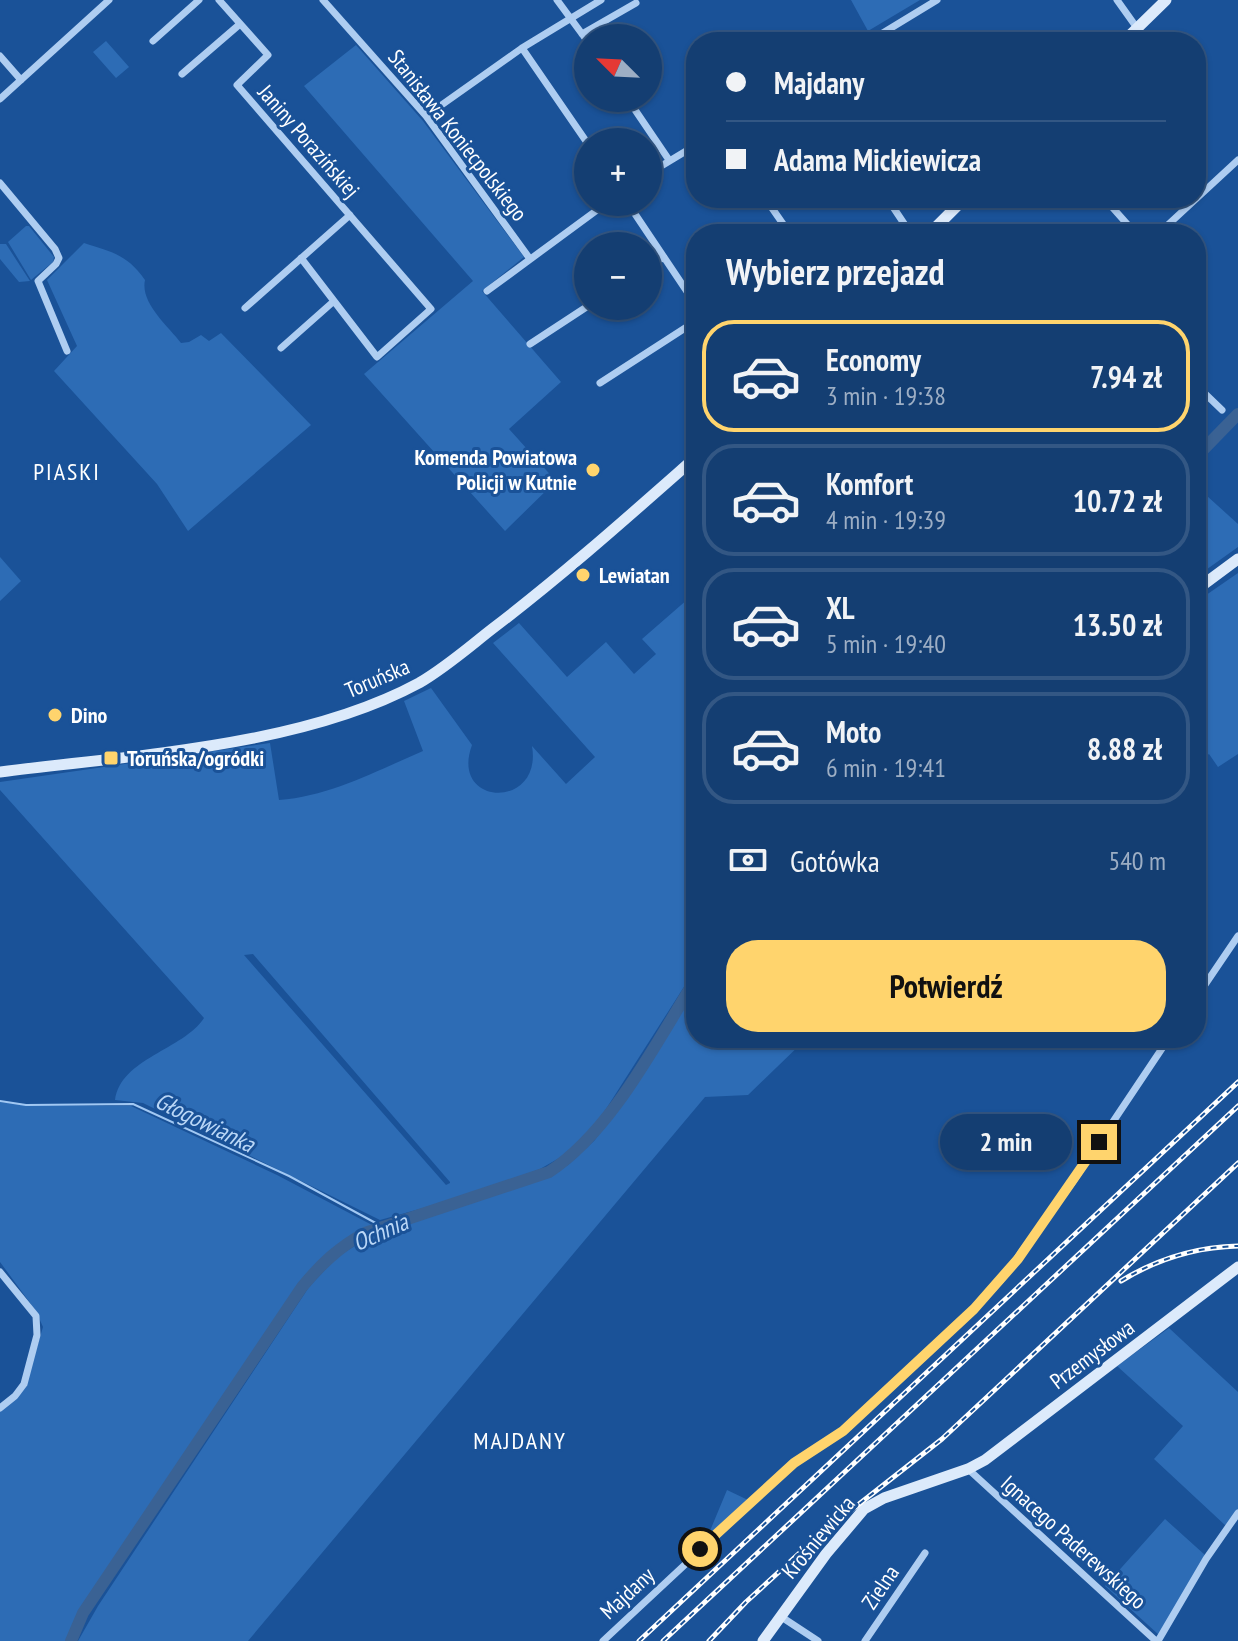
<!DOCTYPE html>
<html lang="pl">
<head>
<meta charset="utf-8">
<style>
	:root { --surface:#143e72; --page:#21497a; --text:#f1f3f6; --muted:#9daec4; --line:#335784; --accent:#ffd46d }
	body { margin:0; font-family:"PT Sans Narrow",sans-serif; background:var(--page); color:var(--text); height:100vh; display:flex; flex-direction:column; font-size:30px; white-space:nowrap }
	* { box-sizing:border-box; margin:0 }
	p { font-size:26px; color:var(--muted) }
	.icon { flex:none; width:44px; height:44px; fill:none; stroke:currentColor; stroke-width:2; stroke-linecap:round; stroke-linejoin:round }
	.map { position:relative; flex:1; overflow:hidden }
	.details { position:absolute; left:686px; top:224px; width:520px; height:824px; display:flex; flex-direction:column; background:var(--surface); border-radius:32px; box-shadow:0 2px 6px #0004,0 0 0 2px var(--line) }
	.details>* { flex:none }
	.hud { position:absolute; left:686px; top:32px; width:520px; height:176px; border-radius:32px; box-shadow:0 2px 6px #0004,0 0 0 2px var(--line); display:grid; align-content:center; height:176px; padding:0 40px; background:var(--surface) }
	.needle { width:52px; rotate:294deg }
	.buttons { position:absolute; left:574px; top:24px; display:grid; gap:16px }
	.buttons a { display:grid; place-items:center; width:88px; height:88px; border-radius:50%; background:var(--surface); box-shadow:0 2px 6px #0004,0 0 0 2px var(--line); font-size:40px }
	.end { position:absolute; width:36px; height:36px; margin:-18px; border:10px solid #ffd46d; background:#111; box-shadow:0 0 0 4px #111 }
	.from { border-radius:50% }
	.bubble { position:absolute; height:56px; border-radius:28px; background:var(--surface); box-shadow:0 2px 6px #0004,0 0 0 2px var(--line); font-size:26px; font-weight:600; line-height:56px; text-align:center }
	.hud b { display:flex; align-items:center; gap:28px; height:76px; font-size:30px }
	.hud b+b { border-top:2px solid var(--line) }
	.hud i { width:20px; height:20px; background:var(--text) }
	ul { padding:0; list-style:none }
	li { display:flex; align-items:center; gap:24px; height:112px; margin:0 16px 12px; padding:0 24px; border:4px solid var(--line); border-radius:32px }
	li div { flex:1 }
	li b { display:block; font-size:30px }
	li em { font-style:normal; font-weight:600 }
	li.current { border-color:var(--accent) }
	li>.icon { width:72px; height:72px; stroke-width:1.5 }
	h2 { padding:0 40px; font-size:36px; line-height:96px }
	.pay { display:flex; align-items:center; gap:20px; height:88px; padding:0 40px; font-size:30px }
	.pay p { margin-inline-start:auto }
	.cta { display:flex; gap:16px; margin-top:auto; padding:16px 40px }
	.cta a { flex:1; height:92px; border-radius:32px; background:var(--accent); color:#111; font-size:32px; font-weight:600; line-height:92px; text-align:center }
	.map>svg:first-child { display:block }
</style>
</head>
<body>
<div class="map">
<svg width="1238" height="1641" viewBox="0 0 1238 1641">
	<rect width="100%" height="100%" fill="#1a5298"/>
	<path fill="#2d6cb5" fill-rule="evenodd" d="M851 0H920L868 31Z
		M106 41 129 67 116 78 93 52Z
		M356 45 423 121 524 257 482 291 561 382 509 429 556 481 505 531 364 374 473 281 304 86Z
		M26 226H29L54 257 53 262 31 280 8 242Z
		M84 243C111 252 127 254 145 280 140 303 168 326 181 343L189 342 201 335 209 341 221 333 311 425 188 531 157 484 54 371 77 346 47 280Z
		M0 244H6L30 281 19 282 0 259Z
		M1196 486 1238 524V547L1196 577Z
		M0 557 21 581 0 601Z
		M1238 573V754L1218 767 1209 754 1196 763V602Z
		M696 592V968L606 1109 587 1136 568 1153 540 1169 470 1195 380 1220 143 1103 115 1100C121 1058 183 1050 204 1018L0 790V782L270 743 279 800C331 796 376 771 423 751L404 701 431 688 472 745C449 807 543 810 532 746L566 784 595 757 493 643 519 623 567 677 606 642 634 674 656 654 642 639ZM253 954 450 1182V1183L446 1185 244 955Z
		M696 987V1038H807L748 1095 705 1097 248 1641H78L98 1606 309 1287 337 1257 366 1239 539 1179 568 1165 594 1141 614 1115Z
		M0 1102 25 1105 131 1106 277 1175 372 1225 340 1243 305 1275 79 1617 67 1641H0V1411L26 1384 43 1327 36 1311 0 1262Z
		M1169 1328 1238 1392V1509L1226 1526 1154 1459 1183 1426 1117 1366Z
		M727 1490 748 1500 707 1538Z
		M1165 1519 1205 1555 1159 1635 1105 1586Z"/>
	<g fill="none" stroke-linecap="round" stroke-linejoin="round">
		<path stroke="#a1c8f3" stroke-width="2" d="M0 1101 26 1105 133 1104 289 1176 383 1227"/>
		<path stroke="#3a6294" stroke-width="12" d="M1196 457 1238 414
			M71 1641 83 1613 302 1287C321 1264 339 1247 365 1233L549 1172C612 1131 656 1042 696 979"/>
		<path stroke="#aecdf1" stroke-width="7" d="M219 0 268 55 237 85 431 309 377 357 301 258
			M323 0 426 116 530 259
			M557 0 588 42
			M1117 0 1137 28
			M599 25 607 38
			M582 34 636 3
			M153 41 199 0
			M868 42 937 0
			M522 48 588 144
			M0 56 21 80
			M182 74 240 24
			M627 98 669 160
			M0 99 109 0
			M426 116 522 48 601 0
			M648 174 696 145
			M0 183 55 249 59 258 56 264 38 281 67 351
			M765 198 790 234
			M887 198 911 234
			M1104 198 1136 234
			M627 202 696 305
			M1158 234 1238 160
			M648 267 664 257
			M487 291 608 202
			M245 308 350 215
			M530 344 588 306
			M281 348 334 301
			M600 383 696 321
			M1196 385 1222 410
			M1196 998 1238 936
			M0 1272 36 1316 37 1335 24 1384 15 1396 0 1408
			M968 1469 1156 1641
			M780 1616 818 1641
			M603 1641 794 1463 843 1431 974 1309 1001 1280 1072 1183 1169 1038
			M865 1641 925 1553
			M1158 1641 1206 1559 1238 1513"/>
		<path stroke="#dceafb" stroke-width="11" d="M1123 42 1166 0
			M929 234 965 198
			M1196 590 1238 559
			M0 772C132 755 301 747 419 683 445 668 469 647 492 629 563 575 629 516 696 457
			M763 1641 826 1554 864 1509 884 1498 968 1469 985 1460 1238 1267"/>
		<g stroke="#fff" stroke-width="5">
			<path id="rail" d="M1121 1281C1157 1259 1196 1247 1238 1246
				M639 1641 1238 1082
				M663 1641 1238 1106
				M709 1641 746 1602 817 1537 942 1439 1238 1163"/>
		</g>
		<use href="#rail" stroke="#1a5298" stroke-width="2" stroke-dasharray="6" stroke-linecap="butt"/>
	</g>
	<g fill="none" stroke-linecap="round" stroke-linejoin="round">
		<path stroke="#ffd46d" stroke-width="10" d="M700 1549 794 1463 843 1431 974 1309 1018 1259 1099 1142"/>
	</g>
	<g fill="#ffd46d" stroke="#1a5298" stroke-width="3">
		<circle cx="593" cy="470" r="8"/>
		<circle cx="583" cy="575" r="8"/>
		<circle cx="55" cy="715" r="8"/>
		<rect x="103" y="750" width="16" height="16" rx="4"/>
	</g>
	<g text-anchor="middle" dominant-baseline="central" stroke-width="6" stroke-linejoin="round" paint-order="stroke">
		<g font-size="22" fill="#fff" stroke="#1a5298">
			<text transform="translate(458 135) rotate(52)">Stanisława Koniecpolskiego</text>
			<text transform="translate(309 141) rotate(49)">Janiny Porazińskiej</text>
			<text transform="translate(377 678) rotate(-23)">Toruńska</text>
			<text transform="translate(1092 1354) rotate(-37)">Przemysłowa</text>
			<text transform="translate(818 1537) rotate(-50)">Krośniewicka</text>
			<text transform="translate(1074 1542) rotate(42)">Ignacego Paderewskiego</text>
			<text transform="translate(880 1587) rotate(-56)">Zielna</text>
			<text transform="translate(627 1593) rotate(-43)">Majdany</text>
		</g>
		<g font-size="22" font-weight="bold" fill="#fff" stroke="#1a5298" text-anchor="start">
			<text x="577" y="457" text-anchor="end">Komenda Powiatowa<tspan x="577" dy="25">Policji w Kutnie</tspan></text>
			<text x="599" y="575">Lewiatan</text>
			<text x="71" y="715">Dino</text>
			<text x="127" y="758">Toruńska/ogródki</text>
		</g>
		<g font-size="24" letter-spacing="2" fill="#fff" stroke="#1a5298">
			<text x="67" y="471">PIASKI</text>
			<text x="520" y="1440">MAJDANY</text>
		</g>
		<g font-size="24" font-style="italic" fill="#bad7f7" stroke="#1a5298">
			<text transform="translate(205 1122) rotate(26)">Głogowianka</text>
			<text transform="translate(380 1232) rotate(-24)">Ochnia</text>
		</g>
	</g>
</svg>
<div class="buttons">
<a><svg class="needle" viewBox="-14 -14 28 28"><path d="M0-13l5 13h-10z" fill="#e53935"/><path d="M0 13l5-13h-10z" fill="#9daec4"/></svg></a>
<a>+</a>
<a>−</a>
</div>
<i class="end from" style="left:700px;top:1549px"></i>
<i class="end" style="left:1099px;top:1142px"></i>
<div class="bubble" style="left:940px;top:1114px;width:132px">2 min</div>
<div class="hud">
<b><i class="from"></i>Majdany</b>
<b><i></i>Adama Mickiewicza</b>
</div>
<section class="details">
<h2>Wybierz przejazd</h2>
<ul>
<li class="current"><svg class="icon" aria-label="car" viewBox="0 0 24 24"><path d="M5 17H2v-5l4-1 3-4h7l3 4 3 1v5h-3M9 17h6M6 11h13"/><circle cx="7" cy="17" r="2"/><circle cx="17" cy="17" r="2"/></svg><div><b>Economy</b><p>3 min · 19:38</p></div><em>7.94 zł</em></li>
<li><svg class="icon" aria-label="car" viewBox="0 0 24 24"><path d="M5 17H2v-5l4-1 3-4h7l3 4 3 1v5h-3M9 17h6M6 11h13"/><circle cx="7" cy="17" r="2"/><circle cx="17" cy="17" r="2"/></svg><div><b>Komfort</b><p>4 min · 19:39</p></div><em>10.72 zł</em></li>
<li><svg class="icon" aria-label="car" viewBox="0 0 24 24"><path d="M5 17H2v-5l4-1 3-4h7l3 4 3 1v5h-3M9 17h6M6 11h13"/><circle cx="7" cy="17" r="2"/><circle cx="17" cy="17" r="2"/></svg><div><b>XL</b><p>5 min · 19:40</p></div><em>13.50 zł</em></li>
<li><svg class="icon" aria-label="car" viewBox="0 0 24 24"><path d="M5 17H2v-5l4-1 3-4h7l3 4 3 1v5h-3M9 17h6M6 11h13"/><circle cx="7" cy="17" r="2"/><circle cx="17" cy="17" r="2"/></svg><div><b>Moto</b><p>6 min · 19:41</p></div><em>8.88 zł</em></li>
</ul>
<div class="pay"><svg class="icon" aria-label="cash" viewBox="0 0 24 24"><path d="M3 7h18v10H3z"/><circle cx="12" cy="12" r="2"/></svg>Gotówka<p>540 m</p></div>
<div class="cta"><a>Potwierdź</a></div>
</section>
</div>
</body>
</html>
